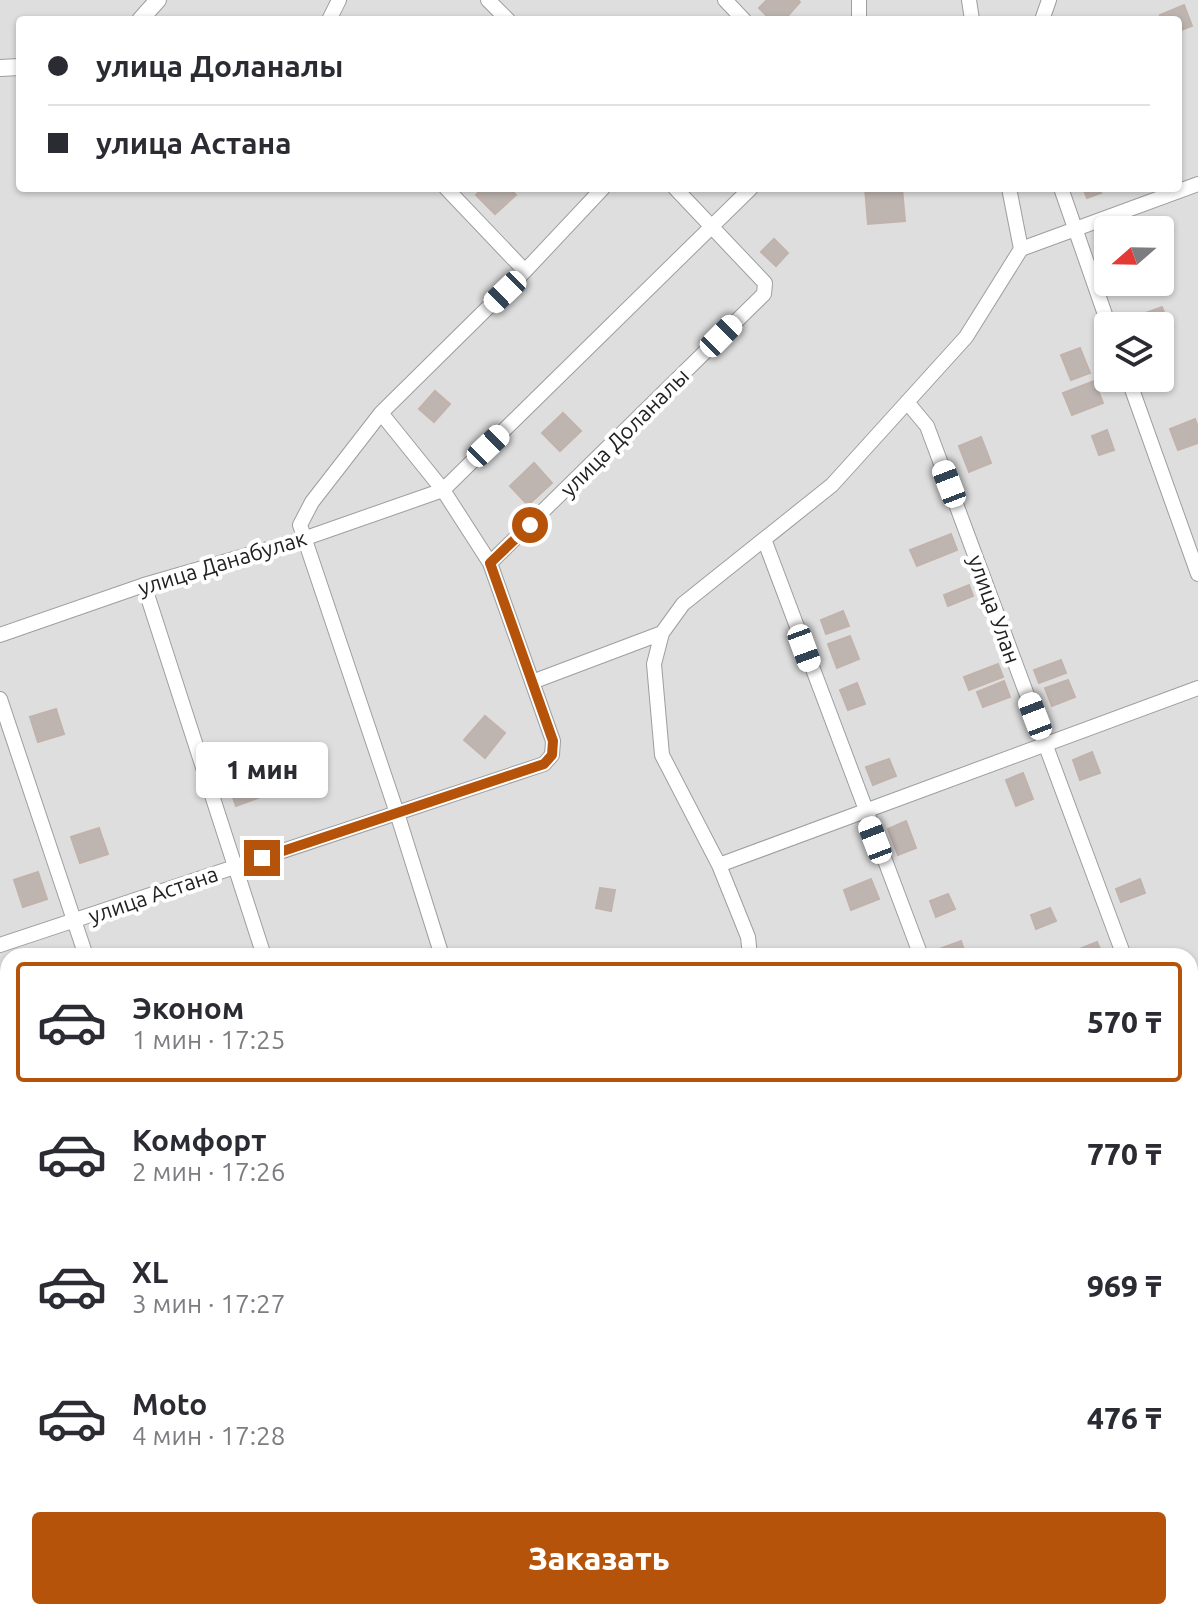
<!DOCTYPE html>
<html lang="ru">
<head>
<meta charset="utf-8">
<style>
	:root { --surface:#fff; --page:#f7f7f7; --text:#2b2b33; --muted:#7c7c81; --line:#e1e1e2; --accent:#b45309 }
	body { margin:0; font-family:Ubuntu,sans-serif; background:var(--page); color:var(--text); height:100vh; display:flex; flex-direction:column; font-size:30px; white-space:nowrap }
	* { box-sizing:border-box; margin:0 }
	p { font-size:26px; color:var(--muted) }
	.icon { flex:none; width:44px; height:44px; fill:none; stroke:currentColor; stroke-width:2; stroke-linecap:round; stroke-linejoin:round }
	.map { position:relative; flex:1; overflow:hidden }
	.sheet { position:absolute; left:0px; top:948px; width:1198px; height:672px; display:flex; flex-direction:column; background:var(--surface); border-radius:24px 24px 0 0; box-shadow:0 2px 6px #0004 }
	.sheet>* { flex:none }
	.top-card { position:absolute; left:16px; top:16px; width:1166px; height:176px; border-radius:8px; box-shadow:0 2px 6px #0004; display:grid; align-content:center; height:176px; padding:0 32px; background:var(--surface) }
	.needle { width:52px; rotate:250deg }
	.tools { position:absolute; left:1094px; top:216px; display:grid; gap:16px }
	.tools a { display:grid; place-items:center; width:80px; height:80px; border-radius:8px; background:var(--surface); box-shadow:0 2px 6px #0004; font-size:40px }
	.end { position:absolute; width:36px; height:36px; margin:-18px; border:10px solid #b45309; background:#fff; box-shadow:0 0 0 4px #fff }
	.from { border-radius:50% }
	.bubble { position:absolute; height:56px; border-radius:8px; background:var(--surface); box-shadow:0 2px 6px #0004; font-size:26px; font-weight:800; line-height:56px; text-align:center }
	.car { position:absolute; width:24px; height:48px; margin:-24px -12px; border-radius:10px; box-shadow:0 0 6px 2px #0007; background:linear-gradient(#fff 24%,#345 0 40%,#fff 0 76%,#345 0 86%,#fff 0) }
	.top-card b { display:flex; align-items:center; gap:28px; height:76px; font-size:30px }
	.top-card b+b { border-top:2px solid var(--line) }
	.top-card i { width:20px; height:20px; background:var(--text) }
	ul { padding:14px 0 0; list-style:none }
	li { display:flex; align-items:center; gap:24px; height:120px; margin:0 16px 12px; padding:0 16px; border:4px solid transparent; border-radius:8px }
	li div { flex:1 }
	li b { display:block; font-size:30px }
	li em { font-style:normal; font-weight:800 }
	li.selected { border-color:var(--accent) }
	li>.icon { width:72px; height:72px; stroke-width:1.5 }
	.primary-button { display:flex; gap:16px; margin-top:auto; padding:16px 32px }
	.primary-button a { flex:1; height:92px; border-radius:8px; background:var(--accent); color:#fff; font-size:32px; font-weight:800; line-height:92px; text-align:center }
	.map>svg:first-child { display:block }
</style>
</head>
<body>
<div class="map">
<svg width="1198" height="1620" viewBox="0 0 1198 1620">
	<rect width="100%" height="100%" fill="#f0ede8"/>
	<path fill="#dfdede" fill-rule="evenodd" d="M0 0H1198V1620H0ZM20 20H1178V188H20ZM1108 230H1160V282H1108ZM1108 326H1160V378H1108ZM8 956H1190V1612H8Z"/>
	<path fill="#d2e6b2" d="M1198 1205V1620H29L56 1612H1190V1206Z"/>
	<path fill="#beb5b1" stroke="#c1b2ab" stroke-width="2" d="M767 0H798L800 2 784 20H771L759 8Z
		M1184 5 1192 26 1178 31V20H1162L1160 15Z
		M483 188H509L516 195 495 214 476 195Z
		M865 188H902L905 221 868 224Z
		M1083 188H1099L1101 193 1087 198Z
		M774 239 788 253 776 266 761 252Z
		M1162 307 1167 320 1144 326 1140 315Z
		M1080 348 1090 373 1071 380 1061 355Z
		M1094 381 1103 403 1072 415 1063 393Z
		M435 391 450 404 434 422 419 409Z
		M563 413 581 431 560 451 542 433Z
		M1195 419 1198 427V443L1178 450 1170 429Z
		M1107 430 1114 450 1099 455 1092 436Z
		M981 437 991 463 969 472 959 446Z
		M534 463 552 483 528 505 510 486Z
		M951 534 957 550 917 566 910 550Z
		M969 585 973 596 948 606 944 595Z
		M843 611 849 626 826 634 821 620Z
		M850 636 859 659 837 668 828 644Z
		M1061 660 1066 673 1039 683 1034 670Z
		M998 664 1003 677 969 690 964 677Z
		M1068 680 1075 697 1052 706 1045 688Z
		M1004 681 1010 697 983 707 977 692Z
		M857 683 865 704 848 710 840 690Z
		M56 709 64 734 38 742 30 717Z
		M485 716 505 733 485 758 464 740Z
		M1092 752 1100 773 1080 780 1073 760Z
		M889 759 896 776 873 785 866 767Z
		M1023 773 1033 799 1016 806 1006 780Z
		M249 775 258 798 236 806 228 783Z
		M906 821 916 848 898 855 888 829Z
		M99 828 108 854 80 863 71 837Z
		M38 872 47 899 23 907 14 880Z
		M871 879 879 899 851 910 844 890Z
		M1140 879 1145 893 1121 902 1116 889Z
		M600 888 615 890 611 911 596 908Z
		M948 894 955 909 936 917 930 901Z
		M1050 908 1056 921 1036 929 1031 915Z
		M961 941 966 956H941L939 949Z
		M1097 942 1103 956H1080L1077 950Z
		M8 1317V1350L0 1354V1320Z"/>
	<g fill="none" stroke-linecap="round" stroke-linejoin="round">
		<g stroke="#9e9e9e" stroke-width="9">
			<path id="service" d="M1190 1202H1198"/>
		</g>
		<g stroke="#9e9e9e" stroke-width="16">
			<path id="minor" d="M488 0 508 20
				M725 0 744 20
				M969 0 972 20
				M329 20 339 0
				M859 20V0
				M1042 20 1049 0
				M446 188 525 271
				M1061 188 1109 326
				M1021 249 1198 184
				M1128 378 1198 574
				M907 402 927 426 1124 956
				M381 413 312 502 300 525 397 813 442 956
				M764 539 921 956
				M490 563 764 294 765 283 675 188
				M144 585 264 956
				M0 635 144 585 303 539 443 490 751 188
				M532 682 662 633
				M0 699 86 956
				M719 865 1198 688
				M0 945 544 764 552 755 553 741 490 563 443 490 381 413 525 271 603 188
				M750 956 748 937 719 865 662 755 654 664 662 633 683 604 832 485 966 337 1021 249 1009 188
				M1190 1134 1198 1156
				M0 1217 8 1241
				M0 1576 8 1573
				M602 1620 603 1612"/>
		</g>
		<g stroke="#9e9e9e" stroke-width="18">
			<path id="tertiary" d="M140 20 158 0
				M0 68 20 67"/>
		</g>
		<path stroke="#ef7a7c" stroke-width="2" stroke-dasharray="4 4" stroke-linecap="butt" d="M1190 1557 1198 1551
			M1103 1620 1114 1612"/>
		<use href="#service" stroke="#fff" stroke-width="7"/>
		<use href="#minor" stroke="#fff" stroke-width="14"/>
		<use href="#tertiary" stroke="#fff" stroke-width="16"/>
	</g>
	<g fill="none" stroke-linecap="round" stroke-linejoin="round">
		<path stroke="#b45309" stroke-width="10" d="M262 858 544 764 552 755 553 741 490 563 530 525"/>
	</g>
	<g text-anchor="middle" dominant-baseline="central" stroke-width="8" stroke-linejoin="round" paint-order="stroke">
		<g font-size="22" fill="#212121" stroke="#fff">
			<text transform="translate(624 432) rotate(-45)">улица Доланалы</text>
			<text transform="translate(222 562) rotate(-17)">улица Данабулак</text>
			<text transform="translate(995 609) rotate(70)">улица Улан</text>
			<text transform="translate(153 894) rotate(-19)">улица Астана</text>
		</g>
	</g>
</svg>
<div class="tools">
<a><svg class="needle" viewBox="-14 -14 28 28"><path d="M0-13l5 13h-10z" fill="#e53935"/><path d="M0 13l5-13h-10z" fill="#7c7c81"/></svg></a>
<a><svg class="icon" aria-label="layers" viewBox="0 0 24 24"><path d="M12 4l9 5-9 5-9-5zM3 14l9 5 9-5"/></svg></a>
</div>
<i class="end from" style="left:530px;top:525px"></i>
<i class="end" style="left:262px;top:858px"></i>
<div class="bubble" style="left:196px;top:742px;width:132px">1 мин</div>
<i class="car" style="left:505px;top:292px;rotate:226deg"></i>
<i class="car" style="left:721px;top:336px;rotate:45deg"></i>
<i class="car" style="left:488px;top:446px;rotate:46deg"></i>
<i class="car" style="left:949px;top:484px;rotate:339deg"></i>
<i class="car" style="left:804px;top:648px;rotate:160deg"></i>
<i class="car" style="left:1035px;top:716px;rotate:339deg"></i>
<i class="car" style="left:875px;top:840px;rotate:339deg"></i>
<div class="top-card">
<b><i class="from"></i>улица Доланалы</b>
<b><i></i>улица Астана</b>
</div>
<section class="sheet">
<ul>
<li class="selected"><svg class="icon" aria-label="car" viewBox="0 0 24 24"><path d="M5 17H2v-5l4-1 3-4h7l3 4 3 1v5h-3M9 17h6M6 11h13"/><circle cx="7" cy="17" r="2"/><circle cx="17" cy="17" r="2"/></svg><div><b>Эконом</b><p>1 мин · 17:25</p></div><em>570 ₸</em></li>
<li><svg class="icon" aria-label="car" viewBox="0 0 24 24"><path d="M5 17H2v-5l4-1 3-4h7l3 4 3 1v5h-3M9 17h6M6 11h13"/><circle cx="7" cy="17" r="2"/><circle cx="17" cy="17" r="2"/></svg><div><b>Комфорт</b><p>2 мин · 17:26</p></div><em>770 ₸</em></li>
<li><svg class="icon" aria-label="car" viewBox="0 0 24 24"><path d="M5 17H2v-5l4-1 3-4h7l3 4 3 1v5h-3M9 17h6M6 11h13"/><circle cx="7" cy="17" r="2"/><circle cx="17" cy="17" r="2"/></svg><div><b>XL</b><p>3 мин · 17:27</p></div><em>969 ₸</em></li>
<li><svg class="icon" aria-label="car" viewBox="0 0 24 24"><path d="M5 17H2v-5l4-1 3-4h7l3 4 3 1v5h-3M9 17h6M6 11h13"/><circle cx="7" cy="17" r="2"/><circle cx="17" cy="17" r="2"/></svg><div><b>Moto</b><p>4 мин · 17:28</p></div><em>476 ₸</em></li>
</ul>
<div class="primary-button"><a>Заказать</a></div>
</section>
</div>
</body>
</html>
